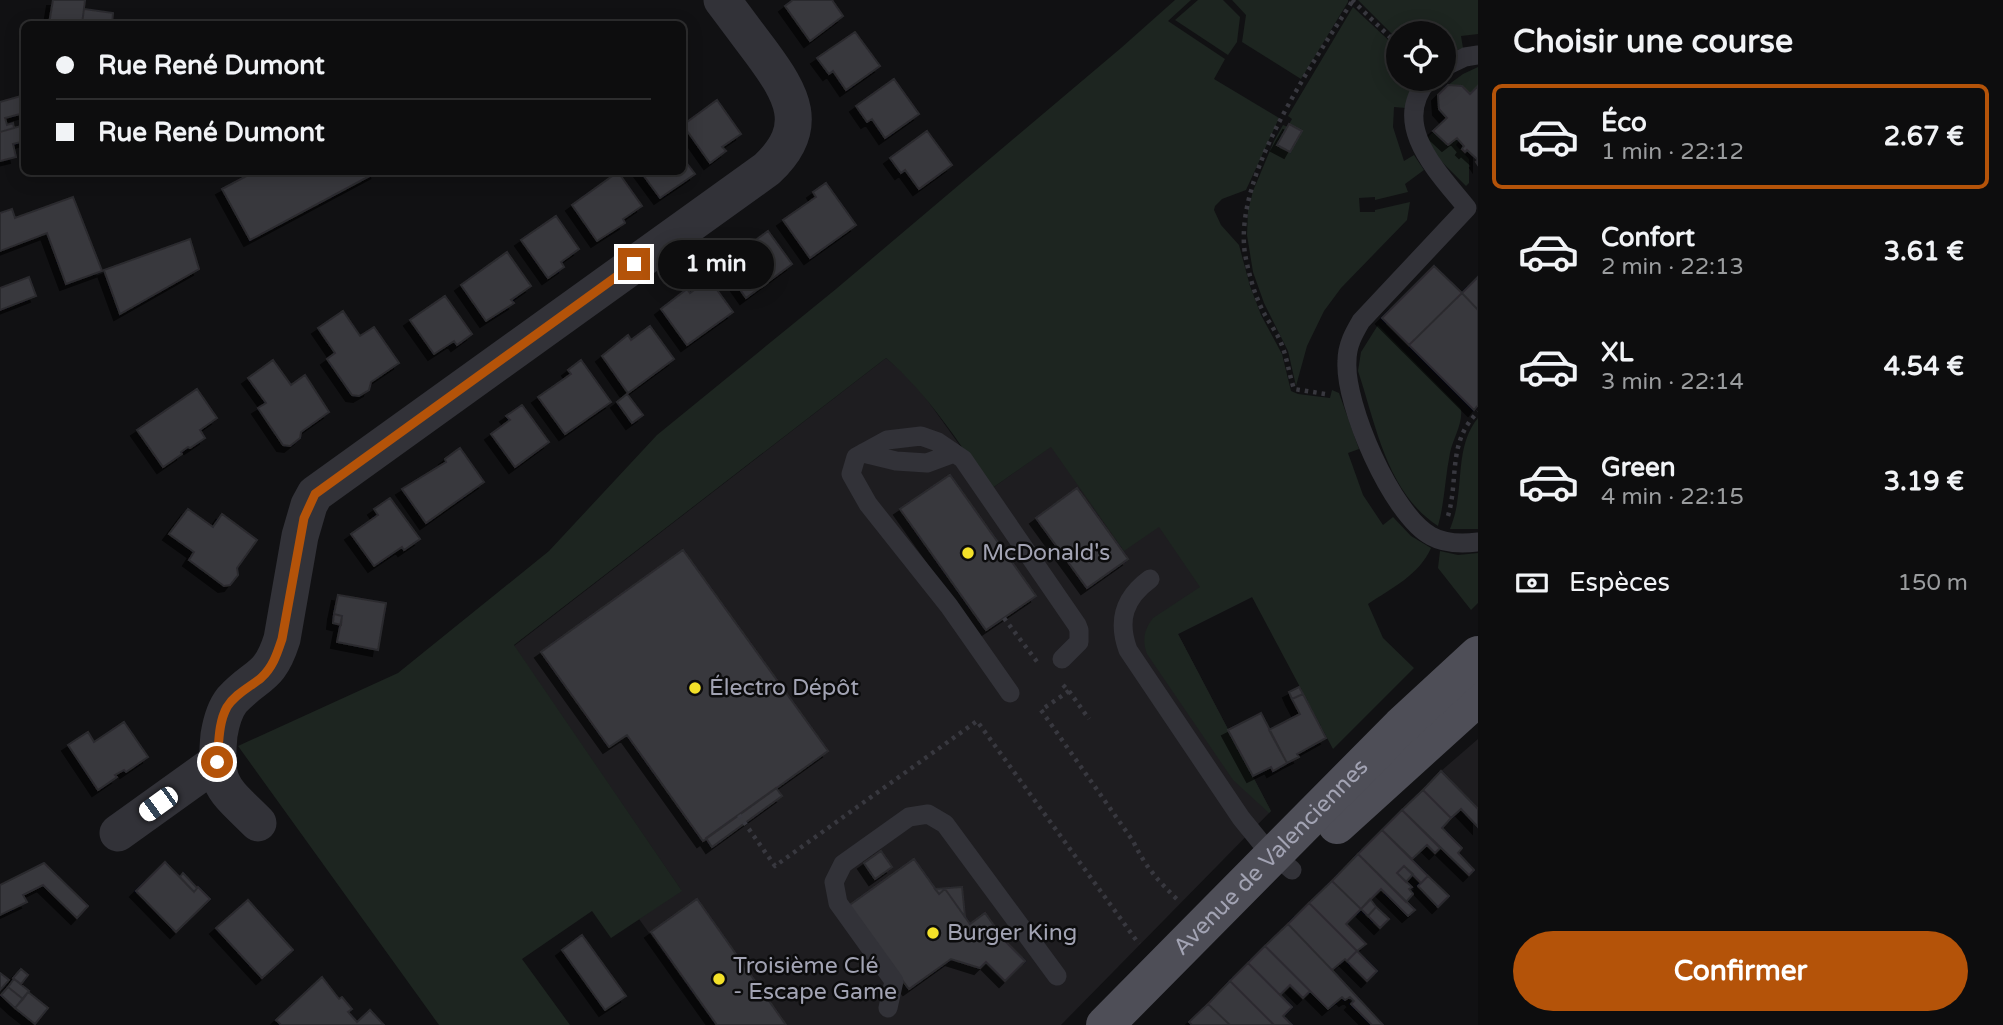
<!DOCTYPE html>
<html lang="fr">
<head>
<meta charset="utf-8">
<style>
	:root { --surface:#0d0d0e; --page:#161617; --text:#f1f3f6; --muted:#9a9c9e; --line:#2d2d2e; --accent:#b45309 }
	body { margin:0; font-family:"Varela Round",sans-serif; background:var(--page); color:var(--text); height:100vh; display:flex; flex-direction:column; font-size:26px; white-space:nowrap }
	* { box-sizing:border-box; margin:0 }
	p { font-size:23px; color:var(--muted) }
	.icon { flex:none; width:38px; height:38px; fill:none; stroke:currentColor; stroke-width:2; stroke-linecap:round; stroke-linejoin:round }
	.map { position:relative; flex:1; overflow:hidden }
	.sheet { display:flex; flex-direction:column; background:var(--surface); width:525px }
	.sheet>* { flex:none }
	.top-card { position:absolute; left:21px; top:21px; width:665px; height:154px; border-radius:10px; box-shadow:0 4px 18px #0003,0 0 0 2px var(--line); display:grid; align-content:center; height:154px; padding:0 35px; background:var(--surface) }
	.buttons { position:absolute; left:1386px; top:21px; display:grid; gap:14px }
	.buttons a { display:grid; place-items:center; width:70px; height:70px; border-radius:50%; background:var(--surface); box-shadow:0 4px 18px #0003,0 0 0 2px var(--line); font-size:35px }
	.end { position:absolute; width:32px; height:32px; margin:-16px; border:9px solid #b45309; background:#fff; box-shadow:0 0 0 4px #fff }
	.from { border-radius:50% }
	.bubble { position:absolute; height:49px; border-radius:24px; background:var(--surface); box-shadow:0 4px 18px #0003,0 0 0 2px var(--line); font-size:23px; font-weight:700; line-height:49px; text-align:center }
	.car { position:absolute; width:21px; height:42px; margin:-21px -10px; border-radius:9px; box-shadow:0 0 5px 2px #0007; background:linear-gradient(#fff 24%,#345 0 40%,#fff 0 76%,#345 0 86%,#fff 0) }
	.top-card b { display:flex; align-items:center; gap:24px; height:66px; font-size:26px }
	.top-card b+b { border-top:2px solid var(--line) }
	.top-card i { width:18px; height:18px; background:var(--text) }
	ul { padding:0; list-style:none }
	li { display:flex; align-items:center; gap:21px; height:105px; margin:0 14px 10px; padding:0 21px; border:4px solid transparent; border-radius:10px }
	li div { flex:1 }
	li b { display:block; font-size:26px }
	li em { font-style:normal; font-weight:700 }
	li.on { border-color:var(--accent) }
	li>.icon { width:63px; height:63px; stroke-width:1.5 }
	h2 { padding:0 35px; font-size:32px; line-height:84px }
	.pay { display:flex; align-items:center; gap:18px; height:77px; padding:0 35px; font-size:26px }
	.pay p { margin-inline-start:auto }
	.action { display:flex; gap:14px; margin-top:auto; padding:14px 35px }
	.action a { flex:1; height:80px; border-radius:42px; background:var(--accent); color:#fff; font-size:28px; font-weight:700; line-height:80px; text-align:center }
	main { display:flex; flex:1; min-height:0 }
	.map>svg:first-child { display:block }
</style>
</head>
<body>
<main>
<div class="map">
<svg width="1478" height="1025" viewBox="0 0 1478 1025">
	<defs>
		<filter id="shadow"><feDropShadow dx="-6" dy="6" stdDeviation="0" flood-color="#0009"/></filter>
	</defs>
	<rect width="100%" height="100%" fill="#111113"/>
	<path fill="#1e1d20" d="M886 358 910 378 928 401 991 489 1108 406 1252 597 1178 634 1271 811 1061 1025H715L639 919 681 890 514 646Z
		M1478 739V809L1441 771Z"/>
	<path fill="#1d2520" d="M1175 0H1191L1168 21 1225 59 1214 79 1279 118 1246 190 1222 199 1215 206 1214 210 1221 225 1239 245 1250 286 1261 315 1282 354 1291 391 1298 394 1330 398 1332 390 1339 393 1359 449 1348 453 1363 495 1383 525 1393 517 1411 536 1431 548C1419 575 1392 588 1368 604L1383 638 1414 668 1333 749 1252 597 1178 634 1271 811 1269 813 1233 780 1147 654C1142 641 1144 629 1153 618L1200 587 1159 527 1124 551 1051 447 991 489C959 443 929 395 886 358L514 645 682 891 611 938 592 911 522 959 570 1025H439L238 746 398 673 549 551 657 435 836 289 1121 48Z
		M1198 0H1223L1240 17 1237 42 1228 55 1175 20Z
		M1232 0H1348V2L1301 79 1242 42 1246 15Z
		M1358 0H1478V34L1461 36 1463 48 1444 55V33H1398V40Z
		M1353 7 1398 49V79H1417L1408 96 1406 108 1394 107 1393 127 1404 161 1414 155 1424 170 1405 184 1408 192 1375 200V197L1359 198 1360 212H1375V210L1410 202 1407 220 1341 288 1324 311 1307 346 1296 386 1288 351 1264 303 1253 272 1247 235 1248 211 1253 191 1274 141 1283 125 1288 127 1277 145 1290 152 1302 131 1289 124 1292 119 1288 116Z
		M1478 67V86L1470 94 1448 85 1463 74Z
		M1434 131 1447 145 1457 138 1459 141 1456 145 1469 159V183L1466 186 1438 158 1427 138Z
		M1378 325 1461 409C1463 424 1453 438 1450 453 1445 477 1445 501 1438 526 1387 493 1376 425 1358 371L1361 352Z
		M1478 418V529H1450C1453 521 1456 512 1457 503 1462 475 1458 442 1478 418Z
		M1440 551 1458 555 1478 553V603L1471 610 1438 568Z"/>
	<path fill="#39383d" stroke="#2c2b2f" stroke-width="2" filter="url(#shadow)" d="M53 0H85L82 24H49Z
		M793 0H832L843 16 810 41 785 6Z
		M84 9 113 13 112 24H82Z
		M855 32 880 66 846 90 833 71 829 74 817 58Z
		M894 79 919 114 885 138 872 119 867 122 856 106Z
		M1448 85 1462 86 1470 94 1478 86V165L1476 162 1478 160 1467 150 1465 152 1462 149 1464 146 1457 138 1448 145 1433 131 1447 118 1439 109 1438 95Z
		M21 96 24 113 5 118 7 125 13 123 14 128 0 132V102Z
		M717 100 741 134 722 147 726 151 710 163 683 125Z
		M1289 124 1302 131 1290 152 1277 145Z
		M24 125V141L13 144 16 157 0 161V132Z
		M927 131 952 165 919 189 905 170 901 173 890 158Z
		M682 157 695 174 660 198 641 172H682Z
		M254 172H377L250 240 222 189Z
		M618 172 642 206 623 219 625 223 597 241 572 205Z
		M826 183 856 225 810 258 783 220 816 197 813 192Z
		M73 197 102 271 66 284 47 233 0 251V213L12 209 15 218Z
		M556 216 579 249 561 262 564 267 548 278 521 240Z
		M768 231 792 264 746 298 720 261 746 241 749 245Z
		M190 239 199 269 120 314 104 270Z
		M507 252 531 286 511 300 514 303 486 321 461 285Z
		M1434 266 1462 293 1409 345 1382 318Z
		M29 277 36 296 0 310V288Z
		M1478 277V310L1462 293Z
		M709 279 733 312 687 345 661 309 687 289 690 293Z
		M1462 293 1478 310V405L1474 410 1409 345Z
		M445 296 472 334 457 345 454 341 434 354 410 320Z
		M343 311 360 336 374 327 399 363 371 382 369 390 359 396 352 395 327 359 335 353 318 328Z
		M650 326 674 359 628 393 602 356 628 335 631 340Z
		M273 360 291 385 305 375 329 412 301 432 300 438 290 446 283 445 258 408 266 403 248 378Z
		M581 360 611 402 565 434 538 397 571 374 568 370Z
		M197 389 217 418 200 430 205 438 190 448 188 447 181 452 182 454 163 467 137 430Z
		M627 394 643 415 632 423 617 402Z
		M522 405 549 442 515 467 491 434 510 420 506 416Z
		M460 448 484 482 426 523 402 489 446 462 445 459Z
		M950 475 1036 596 986 630 900 509Z
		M1077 488 1128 559 1087 588 1036 518Z
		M390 498 420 539 404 550 402 547 374 566 351 534 378 515 374 509Z
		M188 509 213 527 222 514 257 540 237 568 238 575 230 585 224 586 189 560 194 552 169 534Z
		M683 550 828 751 703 841 627 735 609 747 541 652Z
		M338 595 386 603 378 650 337 642 342 616 334 614Z
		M334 614 342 616 341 625 333 623Z
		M1299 687 1303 694 1292 699 1289 692Z
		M1303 694 1326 738 1297 754 1299 757 1287 763 1269 730 1300 714 1292 699Z
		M1261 713 1287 763 1273 771 1271 767 1253 776 1228 730Z
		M124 722 148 757 126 772 124 770 115 775 117 777 98 790 68 745 88 732 94 742Z
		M1441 771 1478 809V827L1461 809 1451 818 1423 790Z
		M776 788 782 796 712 847 706 838Z
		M1423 790 1451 818 1442 828 1462 848 1458 853 1474 870 1469 875 1402 810Z
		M1402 810 1440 848 1435 853 1427 845 1412 859 1382 830Z
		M1382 830 1428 876 1421 883 1404 866 1397 873 1412 887 1409 889 1413 894 1406 902 1358 854Z
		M881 851 892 867 875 879 864 863Z
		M1358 854 1415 910 1408 916 1381 889 1361 909 1332 881Z
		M914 859 939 894 945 889 970 924 985 913 1005 941 1025 961 1005 981 986 962 980 968 951 959 909 989 847 907Z
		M165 862 194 892 198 887 210 899 176 932 136 891Z
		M44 863 88 906 77 918 43 885 23 895 27 902 0 915V885Z
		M1404 866 1413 874 1406 882 1397 873Z
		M183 873 197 888 194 892 180 877Z
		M1428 876 1449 896 1438 907 1418 886Z
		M1332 881 1361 909 1346 924 1366 944 1357 951 1309 903Z
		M962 887 965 917 945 889 939 894 935 889Z
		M697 899 786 1025H717L651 932Z
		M1370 899 1376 907 1368 916 1361 909Z
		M248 900 293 950 262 978 216 928Z
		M1309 903 1357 951 1347 961 1345 959 1332 970 1288 924Z
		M1376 907 1389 919 1380 928 1368 916Z
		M1288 924 1332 970 1383 1025H1372L1351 1004 1354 1001 1350 997 1345 1000 1342 997 1328 1009 1265 946Z
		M582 935 626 996 605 1010 562 950Z
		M1265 946 1310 991 1303 998 1290 985 1280 995 1248 963Z
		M1357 951 1377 971 1367 981 1347 961Z
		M1248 963 1292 1007 1283 1016 1292 1025H1274L1230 981Z
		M21 969 28 975 21 984 13 978Z
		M0 973 9 980 0 990Z
		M322 977 339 999 342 997 352 1009 348 1012 357 1022 370 1010 384 1025H281L276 1020Z
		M14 979 29 991 23 999 8 987Z
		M1230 981 1274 1025H1230L1208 1004Z
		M8 987 23 999 15 1008 1 995Z
		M28 992 48 1008 35 1024 15 1008Z
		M1208 1004 1230 1025H1192L1189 1022Z"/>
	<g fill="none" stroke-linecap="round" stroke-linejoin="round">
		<path stroke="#38383f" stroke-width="4.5" stroke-dasharray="3.5 5" stroke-linecap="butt" d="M1352 0 1398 45
			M1325 394 1294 389C1289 374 1287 357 1281 343 1277 333 1270 324 1265 315 1255 297 1249 275 1245 254 1233 176 1312 65 1353 0
			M1448 516C1459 479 1447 442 1478 412
			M1004 618 1038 663
			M1063 685 1069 691 1041 710 1133 841C1146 868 1159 882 1180 902
			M1069 691 1089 719
			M739 815 775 866 977 721 1139 944"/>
		<path stroke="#323238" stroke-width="19" d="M1444 67 1465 57 1478 55
			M1429 79C1388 124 1439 173 1467 208L1361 321C1354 333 1347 345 1347 361 1344 404 1392 515 1431 536 1445 544 1462 544 1478 542
			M863 453 896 461 927 463 954 453
			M1150 579C1124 598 1117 620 1128 650L1241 818 1263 845 1292 870
			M1010 693 949 606 868 504 851 474 856 457 887 440 921 436 938 442 963 459 1077 625 1079 630V642L1062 659
			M888 1008 894 981 838 903 834 882 843 864 909 817 928 814 945 824 1057 976"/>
		<path stroke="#323238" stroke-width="37" d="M258 823C223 788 214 787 219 735 221 723 224 710 232 700 257 673 269 680 282 639L300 536 309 505 315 494 767 169C812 127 792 94 761 52 748 35 735 17 722 0
			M118 833 217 762"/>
		<g stroke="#4e4e57" stroke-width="38">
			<path d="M1337 825 1478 697"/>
			<path id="s1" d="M1105 1025 1401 726 1478 655"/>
		</g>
	</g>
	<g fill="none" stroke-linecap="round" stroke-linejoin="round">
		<path stroke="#b45309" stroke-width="9" d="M217 762C219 745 218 723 227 707 235 694 250 687 261 678 273 667 277 654 282 639L304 518 315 494 634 264"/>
	</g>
	<g fill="#f3e129" stroke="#0c0c0d" stroke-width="2.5">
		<circle cx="968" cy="553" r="7"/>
		<circle cx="695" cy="688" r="7"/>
		<circle cx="933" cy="933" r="7"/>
		<circle cx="719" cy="979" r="7"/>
	</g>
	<g text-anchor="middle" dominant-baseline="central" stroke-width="5" stroke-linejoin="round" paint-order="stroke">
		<g font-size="23" fill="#a2a3b3" stroke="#0c0c0d" text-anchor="start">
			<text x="982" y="553">McDonald's</text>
			<text x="709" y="688">Électro Dépôt</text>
			<text x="947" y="933">Burger King</text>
			<text x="733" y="966">Troisième Clé<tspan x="733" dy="26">- Escape Game</tspan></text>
		</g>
		<g font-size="23" fill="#a2a3b3" stroke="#0c0c0d">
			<text stroke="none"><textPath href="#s1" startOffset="236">Avenue de Valenciennes</textPath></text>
		</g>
	</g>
</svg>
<div class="buttons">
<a><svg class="icon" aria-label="locate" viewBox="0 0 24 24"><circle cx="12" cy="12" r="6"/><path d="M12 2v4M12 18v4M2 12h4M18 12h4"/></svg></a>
</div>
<i class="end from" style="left:217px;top:762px"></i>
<i class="end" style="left:634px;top:264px"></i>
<div class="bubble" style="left:658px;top:240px;width:116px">1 min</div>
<i class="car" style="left:158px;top:804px;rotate:234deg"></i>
<div class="top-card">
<b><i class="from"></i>Rue René Dumont</b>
<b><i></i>Rue René Dumont</b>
</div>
</div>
<section class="sheet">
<h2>Choisir une course</h2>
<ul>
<li class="on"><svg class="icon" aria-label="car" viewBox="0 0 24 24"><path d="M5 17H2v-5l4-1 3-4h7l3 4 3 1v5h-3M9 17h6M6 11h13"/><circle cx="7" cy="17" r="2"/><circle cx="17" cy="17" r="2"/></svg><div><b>Éco</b><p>1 min · 22:12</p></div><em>2.67 €</em></li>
<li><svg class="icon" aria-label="car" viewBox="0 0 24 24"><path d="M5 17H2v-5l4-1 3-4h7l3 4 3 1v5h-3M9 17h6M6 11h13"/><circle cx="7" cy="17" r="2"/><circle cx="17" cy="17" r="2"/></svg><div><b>Confort</b><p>2 min · 22:13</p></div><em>3.61 €</em></li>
<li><svg class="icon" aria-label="car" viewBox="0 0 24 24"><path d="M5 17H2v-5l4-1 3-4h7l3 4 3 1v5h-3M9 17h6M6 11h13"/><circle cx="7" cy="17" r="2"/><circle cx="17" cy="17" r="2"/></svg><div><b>XL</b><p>3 min · 22:14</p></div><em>4.54 €</em></li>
<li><svg class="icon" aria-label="car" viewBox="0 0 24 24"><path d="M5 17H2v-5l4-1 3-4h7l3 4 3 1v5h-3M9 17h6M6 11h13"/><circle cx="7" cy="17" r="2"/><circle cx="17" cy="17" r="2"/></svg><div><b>Green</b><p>4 min · 22:15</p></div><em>3.19 €</em></li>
</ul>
<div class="pay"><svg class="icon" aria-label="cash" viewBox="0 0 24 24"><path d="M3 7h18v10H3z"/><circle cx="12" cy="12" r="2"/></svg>Espèces<p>150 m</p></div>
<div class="action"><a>Confirmer</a></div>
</section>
</main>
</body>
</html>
